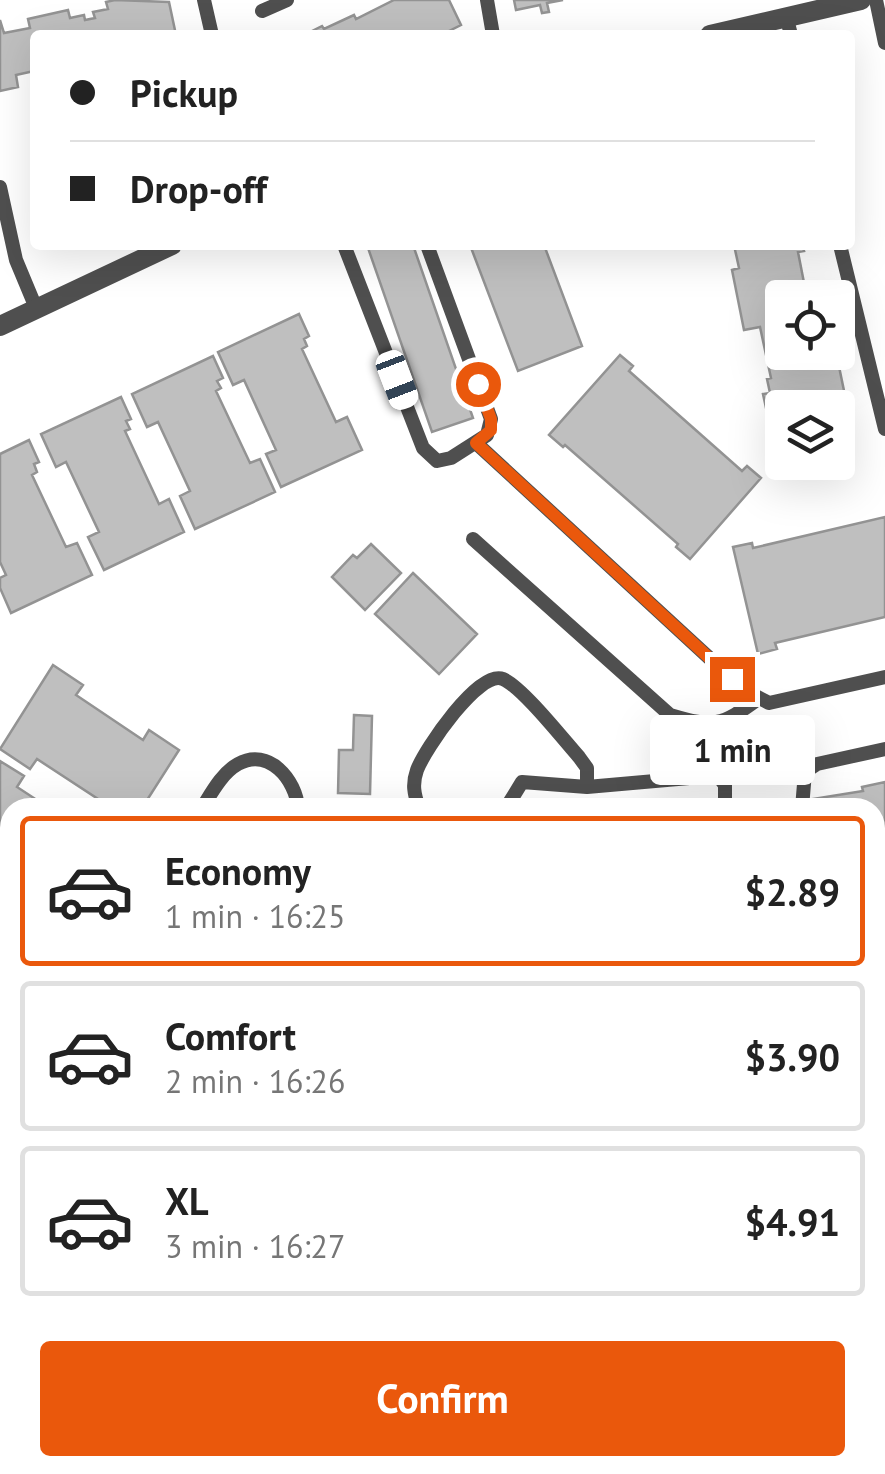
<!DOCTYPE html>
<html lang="en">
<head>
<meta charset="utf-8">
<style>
	:root { --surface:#fff; --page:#f6f6f6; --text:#222; --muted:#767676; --line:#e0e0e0; --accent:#ea580c }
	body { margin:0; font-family:"PT Sans",sans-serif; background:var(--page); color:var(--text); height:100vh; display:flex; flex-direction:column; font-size:38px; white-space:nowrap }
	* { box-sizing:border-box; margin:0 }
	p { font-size:32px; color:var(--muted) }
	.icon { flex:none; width:55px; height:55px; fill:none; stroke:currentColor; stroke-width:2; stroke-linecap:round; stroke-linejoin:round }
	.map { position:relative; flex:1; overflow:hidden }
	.details { position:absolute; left:0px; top:798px; width:885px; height:678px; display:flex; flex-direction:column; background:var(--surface); border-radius:30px 30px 0 0; box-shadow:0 10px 40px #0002 }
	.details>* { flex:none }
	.banner { position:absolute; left:30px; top:30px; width:825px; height:220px; border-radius:10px; box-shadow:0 10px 40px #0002; display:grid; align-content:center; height:220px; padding:0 40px; background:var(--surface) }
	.buttons { position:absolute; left:765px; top:280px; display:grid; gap:20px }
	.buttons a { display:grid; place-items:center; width:90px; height:90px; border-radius:10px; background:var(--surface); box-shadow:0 10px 40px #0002; font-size:50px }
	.end { position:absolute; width:45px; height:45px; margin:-22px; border:12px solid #ea580c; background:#fff; box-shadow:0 0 0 5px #fff }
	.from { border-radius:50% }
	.bubble { position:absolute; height:70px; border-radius:10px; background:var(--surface); box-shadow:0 10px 40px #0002; font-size:32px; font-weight:700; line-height:70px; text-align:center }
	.car { position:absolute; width:30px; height:60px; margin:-30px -15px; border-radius:12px; box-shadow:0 0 8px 2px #0007; background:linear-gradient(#fff 24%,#345 0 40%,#fff 0 76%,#345 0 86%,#fff 0) }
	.banner b { display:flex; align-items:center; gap:35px; height:95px; font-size:38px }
	.banner b+b { border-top:2px solid var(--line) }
	.banner i { width:25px; height:25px; background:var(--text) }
	ul { padding:18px 0 0; list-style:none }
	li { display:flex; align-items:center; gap:30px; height:150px; margin:0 20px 15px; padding:0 20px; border:5px solid var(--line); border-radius:10px }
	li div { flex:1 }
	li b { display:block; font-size:38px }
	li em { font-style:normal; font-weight:700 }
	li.active { border-color:var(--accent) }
	li>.icon { width:90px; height:90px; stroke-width:1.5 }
	.cta { display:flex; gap:20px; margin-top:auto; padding:20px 40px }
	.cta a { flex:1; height:115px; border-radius:10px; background:var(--accent); color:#fff; font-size:40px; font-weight:700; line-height:115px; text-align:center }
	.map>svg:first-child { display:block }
</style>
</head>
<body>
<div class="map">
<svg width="885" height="1474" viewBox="0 0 885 1474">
	<rect width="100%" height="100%" fill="#fff"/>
	<path fill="#bfbfbf" stroke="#939393" stroke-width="2.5" d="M115 0 169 2 176 35H35V77L34 71 16 75 18 87 0 91V20L4 33 30 28 28 19 68 10 70 18 84 15 85 20 95 18 93 12 108 9 106 2Z
		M394 0H449L461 25 441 35H304L322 26 324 29 354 15 356 19Z
		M514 0H563L547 3 549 12 542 13 540 5 516 10Z
		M367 245H413L473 418 432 432Z
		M470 245H544L582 346 518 371Z
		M724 245H802L804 251 798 252 807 298H782V352H827L829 358 837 357 848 410 841 411 843 425 838 426V408H782L781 438 774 406 766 408 763 394 770 393 767 379 771 378 760 327 744 330 732 270 739 268 734 245Z
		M299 314 309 336 304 339 307 346 302 349 336 422 347 417 362 450 281 487 266 454 276 450 244 380 233 385 218 352Z
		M620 355 633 366 629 371 742 471 747 466 761 478 690 559 676 547 678 544 565 445 563 447 549 435Z
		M213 356 223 378 217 381 221 388 216 391 250 463 260 459 275 492 195 529 180 496 190 491 158 422 147 427 132 394Z
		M121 397 131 419 126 421 130 429 125 431 159 504 169 499 184 532 104 570 88 537 99 532 66 462 56 467 41 434Z
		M29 440 39 462 34 464 37 472 32 475 66 547 77 543 92 575 11 613 0 588V578L6 575 0 562V454Z
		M885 517V617L775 643 777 649 758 654 733 547 752 543 753 548Z
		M371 544 401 573 365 610 332 577 353 555 357 558Z
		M413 573 477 634 439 674 375 614Z
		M53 665 83 685 76 695 143 740 149 730 179 750 142 808H97L101 801 37 759 30 769 0 749Z
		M354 715 372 716 370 794 338 793 339 750H353Z
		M0 761 24 776 17 787 49 808H10V876L0 869Z
		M885 782V828L875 831V808H815L813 799 863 791 862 787Z
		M885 853V900H881L885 917 875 919V855Z
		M0 913 10 920V1006L5 1013 0 1009Z
		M885 983V1028L875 1030V985Z
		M885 1031V1092L875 1094V1033Z
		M885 1181V1224L875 1226V1182Z
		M885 1248V1291L875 1292V1250Z
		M0 1445 10 1453V1465H26L38 1474H0Z
		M213 1465H298L294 1474H209Z
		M356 1465H460L459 1474H377V1470Z
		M492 1465H596L595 1474H491Z
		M740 1465H799V1474H741Z"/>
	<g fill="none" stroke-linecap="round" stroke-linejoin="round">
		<path stroke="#4f4f4f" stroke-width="14" d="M204 0 212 35
			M487 0 493 35
			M876 0 885 43
			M262 11 287 0
			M786 15 791 35
			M0 187 16 260 36 308
			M344 245 423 448 437 461 451 458 487 435 491 419 427 245
			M840 245 885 429
			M476 443 744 690 769 703 885 677
			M473 539 670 715C714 728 721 726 758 699
			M202 808C212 792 222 773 238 764 269 747 296 780 298 808
			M419 808C414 794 412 784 417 770 425 749 479 669 503 679 522 687 563 739 579 757L587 768V787
			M506 808 522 782 587 787 712 776 719 777 725 785V808
			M802 808 805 772 817 764 885 749
			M875 941 885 940
			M0 1112 10 1098
			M875 1140 885 1139
			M851 1465 852 1474
			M330 1474 332 1465"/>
		<path stroke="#4f4f4f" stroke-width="20" d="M710 35 861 0
			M0 326 172 245
			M655 1465 656 1474
			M152 1474 156 1465"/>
		<path stroke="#4f4f4f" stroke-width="20" d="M0 1180 10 1188
			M875 1375 885 1374"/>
	</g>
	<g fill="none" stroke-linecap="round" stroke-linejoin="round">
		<path stroke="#ea580c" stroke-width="12" d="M478 384 491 419V430L476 443 732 679"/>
	</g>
</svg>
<div class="buttons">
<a><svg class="icon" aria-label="locate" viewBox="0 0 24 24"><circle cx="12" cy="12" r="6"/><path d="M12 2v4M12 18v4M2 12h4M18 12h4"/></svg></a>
<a><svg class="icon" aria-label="layers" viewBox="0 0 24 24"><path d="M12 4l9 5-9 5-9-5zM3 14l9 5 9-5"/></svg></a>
</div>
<i class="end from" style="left:478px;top:384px"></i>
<i class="end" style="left:732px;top:679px"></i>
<div class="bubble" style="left:650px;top:715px;width:165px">1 min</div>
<i class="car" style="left:397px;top:380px;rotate:159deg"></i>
<div class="banner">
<b><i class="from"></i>Pickup</b>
<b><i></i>Drop-off</b>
</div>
<section class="details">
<ul>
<li class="active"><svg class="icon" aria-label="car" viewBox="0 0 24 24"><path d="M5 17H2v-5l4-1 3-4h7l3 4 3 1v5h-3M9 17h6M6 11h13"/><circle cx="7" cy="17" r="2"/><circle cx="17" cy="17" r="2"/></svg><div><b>Economy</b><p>1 min · 16:25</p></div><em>$2.89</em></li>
<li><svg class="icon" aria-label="car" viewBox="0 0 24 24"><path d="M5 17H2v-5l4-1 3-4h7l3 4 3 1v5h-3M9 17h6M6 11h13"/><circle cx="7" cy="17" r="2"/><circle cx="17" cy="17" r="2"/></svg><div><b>Comfort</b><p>2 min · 16:26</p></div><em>$3.90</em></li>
<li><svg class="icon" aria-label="car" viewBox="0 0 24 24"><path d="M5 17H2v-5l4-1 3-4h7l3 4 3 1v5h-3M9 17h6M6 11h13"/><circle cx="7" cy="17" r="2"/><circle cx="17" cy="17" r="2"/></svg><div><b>XL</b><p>3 min · 16:27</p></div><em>$4.91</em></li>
</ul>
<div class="cta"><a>Confirm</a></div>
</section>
</div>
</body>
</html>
